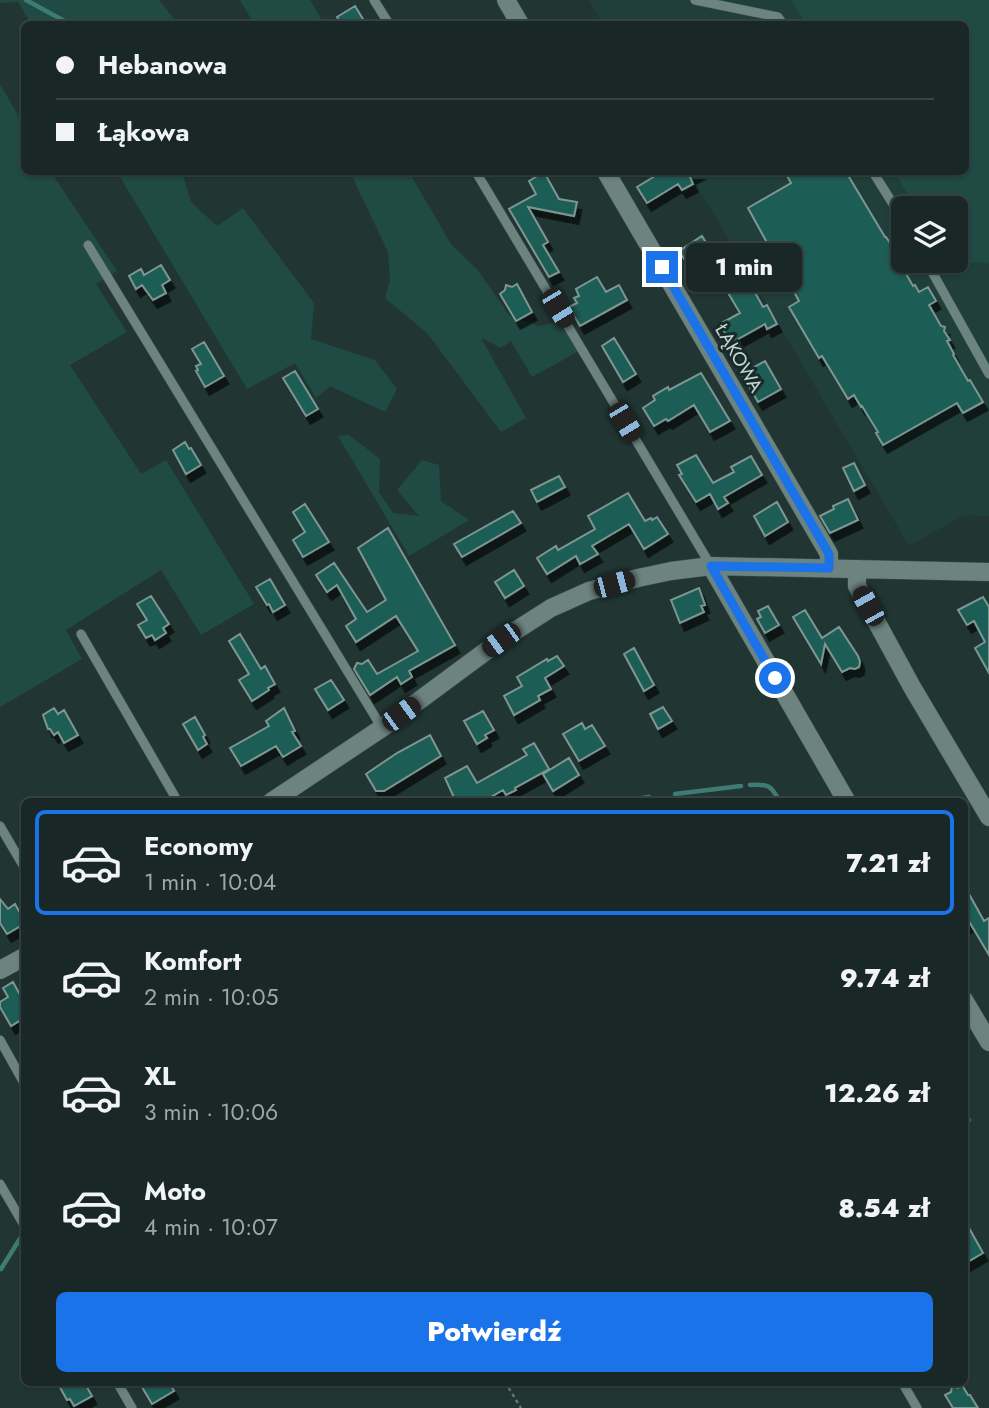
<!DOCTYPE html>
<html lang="pl">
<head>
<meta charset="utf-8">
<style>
	:root { --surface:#192826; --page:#263432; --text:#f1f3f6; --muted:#9fa6a7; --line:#374443; --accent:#1a73e8 }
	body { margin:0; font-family:Jost,sans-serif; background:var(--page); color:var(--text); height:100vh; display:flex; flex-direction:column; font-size:26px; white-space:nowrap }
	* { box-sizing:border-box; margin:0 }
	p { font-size:23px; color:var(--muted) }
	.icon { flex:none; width:38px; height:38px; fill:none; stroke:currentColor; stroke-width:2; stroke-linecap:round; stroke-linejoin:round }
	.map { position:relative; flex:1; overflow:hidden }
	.details { position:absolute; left:21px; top:798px; width:947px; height:588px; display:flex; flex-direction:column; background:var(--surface); border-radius:10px; box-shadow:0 2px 5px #0004,0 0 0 2px var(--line) }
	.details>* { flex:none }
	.top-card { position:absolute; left:21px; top:21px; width:948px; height:154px; border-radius:10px; box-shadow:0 2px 5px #0004,0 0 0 2px var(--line); display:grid; align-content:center; height:154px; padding:0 35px; background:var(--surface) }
	.fabs { position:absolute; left:891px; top:196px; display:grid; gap:14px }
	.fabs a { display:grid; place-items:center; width:77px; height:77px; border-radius:10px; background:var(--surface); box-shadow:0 2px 5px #0004,0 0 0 2px var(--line); font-size:35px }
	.end { position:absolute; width:32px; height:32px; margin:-16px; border:9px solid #1a73e8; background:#fff; box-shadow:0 0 0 4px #fff }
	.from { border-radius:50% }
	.bubble { position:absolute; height:49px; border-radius:10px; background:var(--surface); box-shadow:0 2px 5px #0004,0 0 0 2px var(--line); font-size:23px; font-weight:800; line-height:49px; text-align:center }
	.car { position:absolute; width:21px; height:42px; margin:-21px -10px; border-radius:9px; box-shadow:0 0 5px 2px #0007; background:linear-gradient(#222 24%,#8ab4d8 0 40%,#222 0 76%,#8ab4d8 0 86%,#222 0) }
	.top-card b { display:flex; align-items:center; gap:24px; height:66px; font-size:26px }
	.top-card b+b { border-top:2px solid var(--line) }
	.top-card i { width:18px; height:18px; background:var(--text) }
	ul { padding:12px 0 0; list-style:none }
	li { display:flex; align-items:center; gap:21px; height:105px; margin:0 14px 10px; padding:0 21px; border:4px solid transparent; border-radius:10px }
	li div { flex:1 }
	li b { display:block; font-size:26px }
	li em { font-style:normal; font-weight:800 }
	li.on { border-color:var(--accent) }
	li>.icon { width:63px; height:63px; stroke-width:1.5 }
	.action { display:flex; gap:14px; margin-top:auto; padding:14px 35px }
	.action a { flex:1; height:80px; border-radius:10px; background:var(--accent); color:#fff; font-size:28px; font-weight:800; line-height:80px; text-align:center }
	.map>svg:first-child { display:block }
</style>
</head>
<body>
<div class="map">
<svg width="989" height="1408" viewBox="0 0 989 1408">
	<defs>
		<filter id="shadow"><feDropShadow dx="4.5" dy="8" stdDeviation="0" flood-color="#0009"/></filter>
	</defs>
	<rect width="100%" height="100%" fill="#213633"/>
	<path fill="#203f3a" d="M589 0H791L806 24H603Z
		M689 172H894L916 208H903V261L989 263V516L964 515 909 546Z"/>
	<path fill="#204a44" d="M0 0H159L178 24H31L18 2 0 3Z
		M240 0H310L324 24H254Z
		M791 0H989V263L948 262 947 261H956V208H916L894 172H966V24H806Z
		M0 84 24 126V172H51L117 271 96 284 127 332 70 365 141 474 166 460 254 604 201 635 161 570 66 630 82 659 0 707Z
		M117 172H182L191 202 217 226 243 208 314 303 311 339 375 360 397 389 385 412 330 386 316 398 295 363 247 389Z
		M350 172H409L451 244 478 270 509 315 538 326 559 322 579 351 532 377 511 341 501 348 481 338 526 418 501 432 427 333 385 298 390 280 388 252Z
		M349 435 380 459 379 492 393 513 419 516 397 490 422 460 439 465 441 501 469 520 409 556 338 436Z"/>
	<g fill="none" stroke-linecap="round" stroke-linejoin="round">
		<path stroke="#3e7c73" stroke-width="4.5" d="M26 0 70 24
			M750 785C769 784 771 785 780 802
			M675 794 741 786
			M616 802 649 797
			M964 1120H969
			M1 1269 21 1237"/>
	</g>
	<path fill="#1d5d55" stroke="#7e9691" stroke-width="2" filter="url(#shadow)" d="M355 6 366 24H341L337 17Z
		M544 172 559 199 577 202 574 216 528 207 548 242 543 245 559 272 549 277 509 209 536 194 529 181Z
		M670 172H699L690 177 693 184 682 190 678 184 647 203 637 187 660 173 662 176Z
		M785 172H846L885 237H886L892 246 899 259 898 260 913 286 915 285 919 292 928 287 936 301 929 305 941 326 945 327 944 331 950 340 947 341 954 354 953 355 968 381 970 380 983 402 963 413 957 403 883 445 876 433 878 432 862 406 861 407 854 395 848 399 822 356 819 358 789 307 799 301 748 208 791 183Z
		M702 236 710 249 707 251 712 258 692 271 679 251Z
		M161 265 170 280 162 285 166 293 153 300 142 285 136 289 129 276 141 269 144 275Z
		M743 271 763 307 767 305 777 324 767 329 765 324 731 343 720 324 740 313 724 286 729 284 727 280Z
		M597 277 606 292 619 285 627 300 580 326 569 307 577 303 574 298 579 296 576 289Z
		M517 284 532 312 516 321 500 294 505 290 506 285 512 287Z
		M614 338 636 374 623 382 602 346Z
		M204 342 224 376 205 387 196 371 198 370 196 366 201 364 192 349Z
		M765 361 781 389 758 402 742 374Z
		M295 371 318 409 306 416 283 378Z
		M701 373 730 421 710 432 694 405 668 421 666 419 654 426 643 408 655 400 653 396 668 387 669 390Z
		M185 442 189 449 191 448 201 465 186 474 173 450Z
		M696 455 713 483 734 472 731 467 751 456 762 475 724 497 728 503 718 509 710 494 696 502 679 475 682 474 677 465Z
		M854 463 865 485 854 491 843 468Z
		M559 476 565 487 537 502 531 490Z
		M628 493 645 521 651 518 652 520 657 517 668 534 644 549 629 524 592 546 598 554 580 564 576 556 547 574 537 558 556 546 558 550 595 529 588 516Z
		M848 499 858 520 830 533 820 516 834 509 833 506Z
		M777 502 788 522 765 536 754 516Z
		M305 504 329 542 303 557 293 540 305 532 293 512Z
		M513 511 521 523 462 557 454 544Z
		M388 528 455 645 409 671 412 677 401 684 397 677 370 695 354 669 357 663 362 664 368 660 377 674 418 651 396 616 356 642 346 626 356 619 337 585 327 592 316 575 334 563 367 612 386 600 358 548Z
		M514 570 524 586 505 598 495 582Z
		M270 579 285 605 273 612 269 604 267 605 256 587Z
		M699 588 705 605 701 606 704 612 680 623 671 600Z
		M151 596 169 624 163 628 166 633 155 640 152 635 146 638 138 625 147 620 137 604Z
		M983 597 989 607V673L975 648 985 642 974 621 967 625 958 610Z
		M768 606 779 625 765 633 757 619 761 617 758 611Z
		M805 610 822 638 839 627 858 656 860 662 859 667 855 669 850 668 842 672 825 644 821 664 793 617Z
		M240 634 261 669 265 666 275 684 268 688 269 690 252 701 239 680 249 674 229 641Z
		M634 648 654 685 644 691 624 654Z
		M557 656 564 666 545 678 551 689 538 696 540 700 514 715 504 696 522 686 517 677 547 659 548 661Z
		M331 680 344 700 328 710 315 689Z
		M663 707 672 721 658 729 650 714Z
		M54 708 58 714 64 710 78 735 64 743 58 732 54 735 50 729H48L43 715Z
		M284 708 295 731 292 732 301 746 283 757 276 746 241 766 230 748 269 726 266 721Z
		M483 711 494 730 485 735 487 738 477 744 464 721Z
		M195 717 205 735 203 737 207 744 198 750 183 724Z
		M582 723 585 729 592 725 605 746 579 761 563 734Z
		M430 735 441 756 384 791H376L366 774 397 753Z
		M534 743 549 769 515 788 516 790 506 795 503 790 482 802H456L445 778 467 766 477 783 527 755 523 749Z
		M569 758 579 775 553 791 543 774Z
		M964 885 984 921 989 918V955L970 923 964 926Z
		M0 899 8 909 15 904 24 920V924L7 934 0 923Z
		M13 982 24 1002V1018L11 1026 0 1007V1002L8 997 3 988Z
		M964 1219 983 1253 964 1264Z
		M57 1382H84L92 1396 74 1406 70 1399 67 1400Z
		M139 1382H169L174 1391 152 1404Z
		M962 1385 968 1395H970L978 1408H953L945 1395 951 1392 952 1386 958 1388Z"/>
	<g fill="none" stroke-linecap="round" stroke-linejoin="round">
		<g stroke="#3e524f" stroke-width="10">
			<path id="lane" d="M374 0 389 24
				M695 0 778 17 783 24
				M476 172 711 566
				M873 172 903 220
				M88 245 382 728
				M926 261 989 374
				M81 634 178 802
				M0 826 24 867
				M0 1040 24 1083
				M0 1184 24 1225
				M117 1382 132 1408
				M902 1382 917 1408"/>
		</g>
		<g stroke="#3e524f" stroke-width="19">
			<path id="street" d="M506 0 520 24
				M606 172 829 554V568
				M711 566 847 802
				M857 569V586L912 687 989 817
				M271 802 382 728 501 640 551 608 589 591 638 578 671 571 711 566 989 572
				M0 970 24 957
				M964 1000 989 1042"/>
		</g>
		<path stroke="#667875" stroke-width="2.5" stroke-dasharray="3.5 3.5" stroke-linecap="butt" d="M505 1382 521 1408"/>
		<use href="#lane" stroke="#6c837f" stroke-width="9"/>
		<use href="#street" stroke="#6c837f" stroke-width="18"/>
	</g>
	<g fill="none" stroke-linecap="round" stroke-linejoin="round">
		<path stroke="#1a73e8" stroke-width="9" d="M662 267 829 554V568L711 566 775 678"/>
	</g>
	<g text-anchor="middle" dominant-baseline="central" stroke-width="6" stroke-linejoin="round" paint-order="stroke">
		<g font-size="19" fill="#cad6d4" stroke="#172c29">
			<text transform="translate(739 358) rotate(60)">ŁĄKOWA</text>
		</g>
	</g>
</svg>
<div class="fabs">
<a><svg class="icon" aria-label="layers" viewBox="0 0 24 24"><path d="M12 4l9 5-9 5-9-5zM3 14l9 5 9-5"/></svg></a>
</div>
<i class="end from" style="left:775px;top:678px"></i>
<i class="end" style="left:662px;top:267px"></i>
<div class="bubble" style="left:686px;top:243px;width:116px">1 min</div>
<i class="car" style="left:558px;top:308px;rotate:149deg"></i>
<i class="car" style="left:625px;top:422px;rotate:149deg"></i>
<i class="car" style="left:614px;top:584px;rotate:75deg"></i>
<i class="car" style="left:868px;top:606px;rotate:331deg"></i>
<i class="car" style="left:501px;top:640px;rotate:234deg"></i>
<i class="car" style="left:401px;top:714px;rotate:54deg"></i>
<div class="top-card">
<b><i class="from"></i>Hebanowa</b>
<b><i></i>Łąkowa</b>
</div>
<section class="details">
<ul>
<li class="on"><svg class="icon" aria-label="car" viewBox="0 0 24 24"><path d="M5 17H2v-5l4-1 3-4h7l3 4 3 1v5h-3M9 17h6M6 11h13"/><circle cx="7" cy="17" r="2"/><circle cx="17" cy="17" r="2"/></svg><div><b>Economy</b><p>1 min · 10:04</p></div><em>7.21 zł</em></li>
<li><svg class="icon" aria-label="car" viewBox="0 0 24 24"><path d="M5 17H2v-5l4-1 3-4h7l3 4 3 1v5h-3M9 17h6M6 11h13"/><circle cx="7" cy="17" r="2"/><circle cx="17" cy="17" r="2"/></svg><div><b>Komfort</b><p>2 min · 10:05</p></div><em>9.74 zł</em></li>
<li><svg class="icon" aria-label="car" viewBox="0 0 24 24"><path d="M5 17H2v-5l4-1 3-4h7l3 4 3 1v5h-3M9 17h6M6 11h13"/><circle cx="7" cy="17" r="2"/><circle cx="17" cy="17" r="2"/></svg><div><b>XL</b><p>3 min · 10:06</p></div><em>12.26 zł</em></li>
<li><svg class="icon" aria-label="car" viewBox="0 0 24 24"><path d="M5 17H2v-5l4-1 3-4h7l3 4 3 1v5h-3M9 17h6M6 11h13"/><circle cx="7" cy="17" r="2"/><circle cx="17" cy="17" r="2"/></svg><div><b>Moto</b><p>4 min · 10:07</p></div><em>8.54 zł</em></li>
</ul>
<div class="action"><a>Potwierdź</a></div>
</section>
</div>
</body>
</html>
